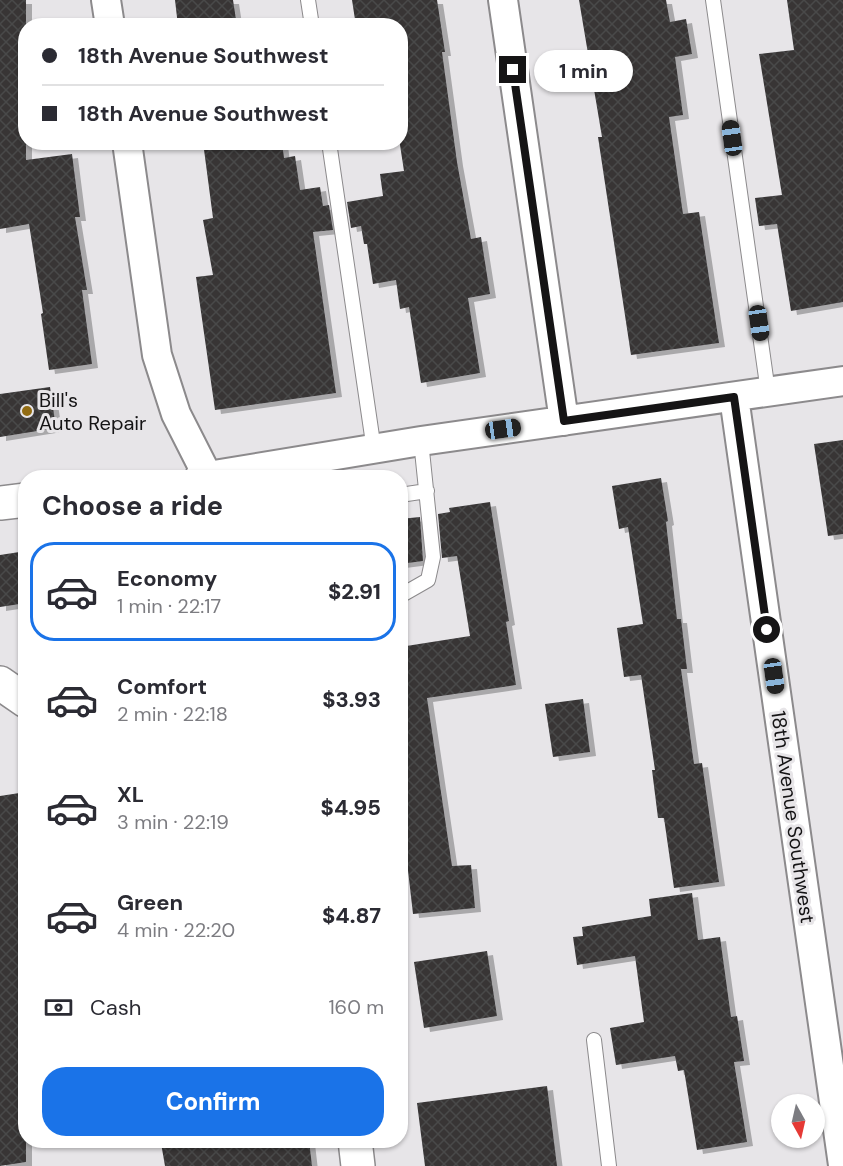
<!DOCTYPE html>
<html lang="en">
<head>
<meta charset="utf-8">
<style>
	:root { --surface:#fff; --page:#f2f2f3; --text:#2b2b33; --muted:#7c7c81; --line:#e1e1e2; --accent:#1a73e8 }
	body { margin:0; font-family:"DM Sans",sans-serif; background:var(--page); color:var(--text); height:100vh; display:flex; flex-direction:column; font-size:22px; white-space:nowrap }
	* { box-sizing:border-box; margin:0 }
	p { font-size:20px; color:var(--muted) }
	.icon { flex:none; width:33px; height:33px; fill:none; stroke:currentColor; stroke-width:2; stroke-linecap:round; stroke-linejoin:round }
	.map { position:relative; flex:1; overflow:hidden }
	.sheet { position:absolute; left:18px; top:470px; width:390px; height:678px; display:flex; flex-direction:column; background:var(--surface); border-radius:24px; box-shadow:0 2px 4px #0004 }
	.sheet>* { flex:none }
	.banner { position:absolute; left:18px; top:18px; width:390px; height:132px; border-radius:24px; box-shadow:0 2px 4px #0004; display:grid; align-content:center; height:132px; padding:0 24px; background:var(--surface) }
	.needle { width:39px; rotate:172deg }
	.buttons { position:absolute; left:771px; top:1094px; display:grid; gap:12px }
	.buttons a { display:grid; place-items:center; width:54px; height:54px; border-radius:50%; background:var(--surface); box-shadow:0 2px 4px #0004; font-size:30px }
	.end { position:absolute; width:27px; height:27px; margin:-14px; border:8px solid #151415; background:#fff; box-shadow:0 0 0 3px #fff }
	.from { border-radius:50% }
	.bubble { position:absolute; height:42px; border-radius:21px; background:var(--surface); box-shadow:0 2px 4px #0004; font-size:20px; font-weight:800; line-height:42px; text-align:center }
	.car { position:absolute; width:18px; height:36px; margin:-18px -9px; border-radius:8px; box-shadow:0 0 4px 2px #0007; background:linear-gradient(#222 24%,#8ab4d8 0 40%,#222 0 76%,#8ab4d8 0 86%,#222 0) }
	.banner b { display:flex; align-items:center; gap:21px; height:57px; font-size:22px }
	.banner b+b { border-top:2px solid var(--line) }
	.banner i { width:15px; height:15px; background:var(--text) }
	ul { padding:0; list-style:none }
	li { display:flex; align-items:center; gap:18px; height:99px; margin:0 12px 9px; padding:0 12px; border:3px solid transparent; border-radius:24px }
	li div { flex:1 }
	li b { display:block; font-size:22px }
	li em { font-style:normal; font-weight:800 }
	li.selected { border-color:var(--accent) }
	li>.icon { width:54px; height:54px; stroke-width:1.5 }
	h2 { padding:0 24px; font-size:27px; line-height:72px }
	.pay { display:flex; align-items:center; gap:15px; height:66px; padding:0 24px; font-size:22px }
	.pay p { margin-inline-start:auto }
	.cta { display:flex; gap:12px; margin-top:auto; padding:12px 24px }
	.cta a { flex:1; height:69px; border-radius:24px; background:var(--accent); color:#fff; font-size:24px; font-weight:800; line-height:69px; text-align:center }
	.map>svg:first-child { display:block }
</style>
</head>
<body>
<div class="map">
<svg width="843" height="1166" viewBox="0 0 843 1166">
	<defs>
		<pattern id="building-cross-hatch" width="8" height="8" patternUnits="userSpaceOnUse" patternTransform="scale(1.5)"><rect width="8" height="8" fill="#373536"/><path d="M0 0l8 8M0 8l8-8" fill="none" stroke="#4a494a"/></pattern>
		<filter id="shadow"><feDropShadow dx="6" dy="4" stdDeviation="0" flood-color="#0004"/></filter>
	</defs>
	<rect width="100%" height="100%" fill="#e7e5e8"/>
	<path fill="url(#building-cross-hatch)" filter="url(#shadow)" d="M0 0H26V160L72 154 80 217H75L87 290H82L92 364 49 370 41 314 43 313 29 224 0 229Z
		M175 0H233L237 26H178Z
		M352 0H437L445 52H442L457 162 471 239 481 237 490 294 468 298 480 373 421 383 409 307 400 309 396 280 373 284 367 244H364L361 226 351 228 347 202 383 196 380 174 404 171 400 145V26H356Z
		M579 0H666L670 22 686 19 692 54 675 57 683 115 669 117 683 214 699 212 719 343 631 355 598 137H602Z
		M787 0H843V302L791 311 777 224 759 226 755 198 782 195 759 54 794 50Z
		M203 142H282L284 158 295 156 300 190 320 187 323 206 329 205 333 230 313 232 336 393 215 410 196 277 213 275 203 220 213 218Z
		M50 387 56 428 0 437V394Z
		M843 440V534L828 536 814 444Z
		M661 478 668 521 666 522 677 619H681L687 669H681L694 764 702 763 719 882 674 888 664 818H658L652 770H655L641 675 624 677 617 628 643 624 628 527 619 529 612 486Z
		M490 502 509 621 506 622 516 685 427 698 452 866 471 865 475 908 413 914 406 853 400 854V647L470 636 457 556 442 558 438 514 450 512 449 508Z
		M420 517 423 561 400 564V519Z
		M26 551V603L0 607V555Z
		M583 699 590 752 553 757 545 704Z
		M26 792V1162L0 1166V796Z
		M692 893 698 940 720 937 731 1017 737 1016 744 1061 734 1062 747 1142 697 1150 684 1070 678 1071 675 1056 616 1065 610 1028 644 1022 635 956 577 965 573 937 583 936 582 927 651 916 649 899Z
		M487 951 497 1016 424 1028 414 962Z
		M547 1086 557 1166H425L417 1103Z
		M183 1140H309L312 1166H165L161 1143Z"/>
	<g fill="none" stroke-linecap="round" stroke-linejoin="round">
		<g stroke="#8c8a8c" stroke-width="16">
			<path id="lane" d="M308 0 312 26
				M713 0 768 392
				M329 142 374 450
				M400 495 427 491
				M400 596 428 580 433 557 421 441
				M594 1040 609 1166"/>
		</g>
		<g stroke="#8c8a8c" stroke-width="32">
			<path id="street" d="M106 0 110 26
				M503 0 564 421
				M127 142 157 355 176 414 208 477
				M734 397 843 1165
				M208 476 421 441 843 381"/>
		</g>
		<g stroke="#8c8a8c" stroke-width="36">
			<path id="secondary" d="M202 477 208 476
				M0 503 26 500
				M0 683 26 701
				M355 1140 358 1166"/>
		</g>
		<use href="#lane" stroke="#fff" stroke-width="14"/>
		<use href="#street" stroke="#fff" stroke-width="28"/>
		<use href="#secondary" stroke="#fff" stroke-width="33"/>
	</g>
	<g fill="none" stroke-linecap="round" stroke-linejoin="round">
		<path stroke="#151415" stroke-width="8" d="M513 70 564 421 734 397 767 630"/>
	</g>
	<circle fill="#926c13" stroke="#e7e5e8" stroke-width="2" cx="27" cy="411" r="6"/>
	<g text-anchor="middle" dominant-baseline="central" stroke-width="6" stroke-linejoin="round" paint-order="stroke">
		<g font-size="20" fill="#151415" stroke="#e7e5e8" text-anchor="start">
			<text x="39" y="400">Bill's<tspan x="39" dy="23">Auto Repair</tspan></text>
		</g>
		<g font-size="20" fill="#151415" stroke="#e7e5e8">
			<text transform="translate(793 817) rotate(82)">18th Avenue Southwest</text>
		</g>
	</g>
</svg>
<div class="buttons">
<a><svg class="needle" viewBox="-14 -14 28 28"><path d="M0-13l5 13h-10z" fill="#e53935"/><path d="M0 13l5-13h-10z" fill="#7c7c81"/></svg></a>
</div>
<i class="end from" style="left:767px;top:630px"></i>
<i class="end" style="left:513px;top:70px"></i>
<div class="bubble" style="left:534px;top:50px;width:99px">1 min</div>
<i class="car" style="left:732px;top:138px;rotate:352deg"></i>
<i class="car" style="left:759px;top:323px;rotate:172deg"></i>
<i class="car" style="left:503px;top:429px;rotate:82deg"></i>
<i class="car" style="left:774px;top:676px;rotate:172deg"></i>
<div class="banner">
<b><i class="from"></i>18th Avenue Southwest</b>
<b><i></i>18th Avenue Southwest</b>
</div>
<section class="sheet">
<h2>Choose a ride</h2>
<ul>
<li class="selected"><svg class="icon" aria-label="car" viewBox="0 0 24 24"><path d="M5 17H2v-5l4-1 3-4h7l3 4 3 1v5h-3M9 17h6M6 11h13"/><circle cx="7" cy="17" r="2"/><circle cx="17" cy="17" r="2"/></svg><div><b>Economy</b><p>1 min · 22:17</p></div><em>$2.91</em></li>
<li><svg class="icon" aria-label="car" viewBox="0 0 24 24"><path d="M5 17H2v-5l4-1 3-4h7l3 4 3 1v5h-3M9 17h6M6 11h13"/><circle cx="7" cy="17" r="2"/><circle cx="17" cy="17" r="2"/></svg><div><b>Comfort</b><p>2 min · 22:18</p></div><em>$3.93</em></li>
<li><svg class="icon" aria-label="car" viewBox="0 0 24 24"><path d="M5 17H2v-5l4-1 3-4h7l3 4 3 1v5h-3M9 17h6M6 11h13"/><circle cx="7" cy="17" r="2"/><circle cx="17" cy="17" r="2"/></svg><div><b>XL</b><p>3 min · 22:19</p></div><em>$4.95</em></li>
<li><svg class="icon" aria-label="car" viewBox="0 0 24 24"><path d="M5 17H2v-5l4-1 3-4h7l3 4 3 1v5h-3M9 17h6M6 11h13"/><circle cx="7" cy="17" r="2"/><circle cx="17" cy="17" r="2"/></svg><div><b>Green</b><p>4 min · 22:20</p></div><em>$4.87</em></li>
</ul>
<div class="pay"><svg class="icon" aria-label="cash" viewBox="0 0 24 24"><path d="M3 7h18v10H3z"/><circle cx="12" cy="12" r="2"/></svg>Cash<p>160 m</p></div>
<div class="cta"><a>Confirm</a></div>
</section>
</div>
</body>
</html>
